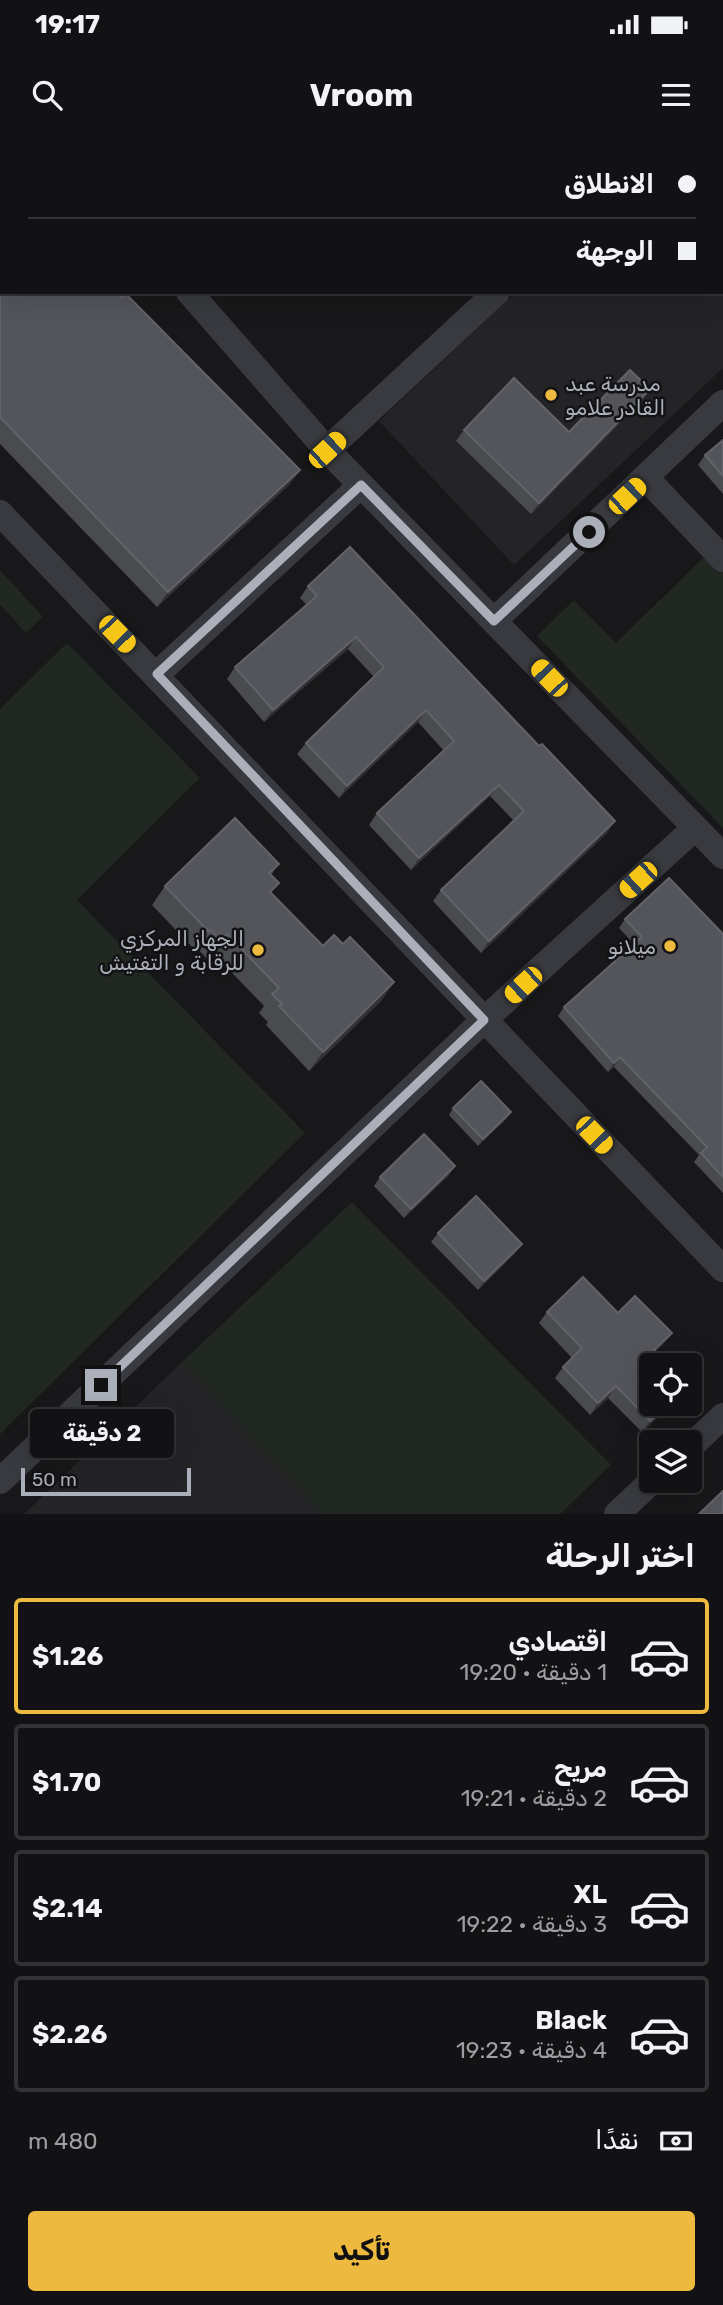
<!DOCTYPE html>
<html lang="ar">
<head>
<meta charset="utf-8">
<style>
	:root { --surface:#121214; --page:#1b1b1d; --text:#f1f3f6; --muted:#9c9ea0; --line:#313234; --accent:#edb93e }
	body { margin:0; font-family:Rubik,Cairo,sans-serif; background:var(--page); color:var(--text); direction:rtl; height:100vh; display:flex; flex-direction:column; font-size:26px; white-space:nowrap }
	* { box-sizing:border-box; margin:0 }
	p { font-size:23px; color:var(--muted) }
	.icon { flex:none; width:38px; height:38px; fill:none; stroke:currentColor; stroke-width:2; stroke-linecap:round; stroke-linejoin:round }
	.map { position:relative; height:1374px; overflow:hidden; direction:ltr }
	.drawer { display:flex; flex-direction:column; background:var(--surface); flex:1 }
	.drawer>* { flex:none }
	.banner { position:absolute; left:0px; top:0px; width:724px; height:154px; box-shadow:0 7px 28px #0002,0 0 0 2px var(--line); direction:rtl; display:grid; align-content:center; height:154px; padding:0 28px; background:var(--surface) }
	.buttons { position:absolute; left:639px; top:1213px; display:grid; gap:14px }
	.buttons a { display:grid; place-items:center; width:63px; height:63px; border-radius:7px; background:var(--surface); box-shadow:0 7px 28px #0002,0 0 0 2px var(--line); font-size:35px }
	.scale { position:absolute; left:21px; bottom:18px; width:170px; box-sizing:border-box; padding-left:7px; border:4px solid #abafba; border-top:0; font-size:19px; line-height:24px; white-space:nowrap; color:#abafba; -webkit-text-stroke:5px #131315; paint-order:stroke }
	.end { position:absolute; width:32px; height:32px; margin:-16px; border:9px solid #abafba; background:#111; box-shadow:0 0 0 4px #111 }
	.from { border-radius:50% }
	.bubble { position:absolute; height:49px; border-radius:7px; background:var(--surface); box-shadow:0 7px 28px #0002,0 0 0 2px var(--line); font-size:23px; font-weight:700; line-height:49px; text-align:center; direction:rtl }
	.car { position:absolute; width:21px; height:42px; margin:-21px -10px; border-radius:9px; box-shadow:0 0 5px 2px #0007; background:linear-gradient(#f5c518 24%,#345 0 40%,#f5c518 0 76%,#345 0 86%,#f5c518 0) }
	.banner b { display:flex; align-items:center; gap:24px; height:66px; font-size:26px }
	.banner b+b { border-top:2px solid var(--line) }
	.banner i { width:18px; height:18px; background:var(--text) }
	ul { padding:0; list-style:none }
	li { display:flex; align-items:center; gap:21px; height:116px; margin:0 14px 10px; padding:0 14px; border:4px solid var(--line); border-radius:7px }
	li div { flex:1 }
	li b { display:block; font-size:26px }
	li em { font-style:normal; font-weight:700 }
	li.current { border-color:var(--accent) }
	li>.icon { width:63px; height:63px; stroke-width:1.5 }
	h2 { padding:0 28px; font-size:32px; line-height:84px }
	.pay { display:flex; align-items:center; gap:18px; height:77px; padding:0 28px; font-size:26px }
	.pay p { margin-inline-start:auto }
	.action { display:flex; gap:14px; margin-top:auto; padding:14px 28px }
	.action a { flex:1; height:80px; border-radius:7px; background:var(--accent); color:#111; font-size:28px; font-weight:700; line-height:80px; text-align:center }
	.status { display:flex; justify-content:space-between; align-items:center; height:49px; padding:0 35px; background:var(--surface); direction:ltr }
	.status svg { height:19px; fill:currentColor }
	header { display:flex; justify-content:space-between; align-items:center; height:91px; padding:0 28px; background:var(--surface); font-size:32px; font-weight:700 }
	.map>svg:first-child { display:block }
</style>
</head>
<body>
<div class="status"><b>19:17</b><svg viewBox="0 0 49 12"><path d="M0 12V9h3v3zM5 12V6h3v6zM10 12V3h3v9zM15 12V0h3v12zM26 1h20v11H26zM47 4h2v5h-2z"/></svg></div>
<header><svg class="icon" aria-label="menu" viewBox="0 0 24 24"><path d="M4 6h16M4 12h16M4 18h16"/></svg>Vroom<svg class="icon" aria-label="search" viewBox="0 0 24 24"><circle cx="10" cy="10" r="6"/><path d="M15 15l6 6"/></svg></header>
<div class="map">
<svg width="723" height="1374" viewBox="0 0 723 1374">
	<rect width="100%" height="100%" fill="#18181a"/>
	<path fill="#242427" d="M723 90V228L514 425 379 281 516 152H723Z
		M182 1222 322 1374H24Z"/>
	<path fill="#202821" d="M706 415 723 433V688L537 496 574 460 616 503Z
		M0 430 43 477 26 493 0 464Z
		M67 503 200 638 77 760 305 993 0 1294V569Z
		M352 1062 611 1325 560 1374H322L182 1222Z"/>
	<g fill="none" stroke-linecap="round" stroke-linejoin="round">
		<path stroke="#393a3f" stroke-width="26" d="M192 2V0
			M292 2 299 0
			M658 2 660 0
			M189 152 327 310 723 716
			M327 310 497 152
			M646 338 723 419
			M0 373 723 1129
			M494 481 723 263
			M157 534 361 345
			M690 1307 723 1276
			M0 1341 484 880 695 688
			M617 1374 653 1340"/>
	</g>
	<path fill="#494b4f" d="M427 0H458L456 2H429Z
		M531 0H596L594 2H532Z
		M0 87 300 330 289 345 157 467 0 304Z
		M650 249 642 261 531 374 456 301 464 290 569 292Z
		M723 300V354L698 325 705 315Z
		M308 446 607 693 481 813 433 761 441 750 514 681 490 656 411 730 369 685 377 673 444 611 418 582 339 658 297 614 306 603 374 537 348 509 264 582 227 539 235 527 307 465 300 458Z
		M279 724 271 735 272 753 323 806 343 804 394 842 381 861 309 931 266 885 268 882 259 873 264 866 213 813 207 819 197 808 195 810 152 765 165 746Z
		M625 779 723 794V1053L694 1022 699 1015 614 927 608 932 558 876 564 867 634 804 619 788Z
		M453 968 511 972 507 978 478 1006 449 975Z
		M449 1035 404 1078 374 1046 380 1037Z
		M438 1093 522 1104 515 1113 478 1150 431 1102Z
		M547 1172 618 1173 672 1193 663 1204 655 1212 672 1264 642 1292 608 1258 590 1275 555 1238 563 1227 572 1218 539 1183Z"/>
	<path fill="#313235" d="M650 249 642 261 531 374 539 363Z
		M300 330 289 345 157 467 168 452Z
		M356 497 348 509 264 582 273 570Z
		M426 570 418 582 339 658 347 646Z
		M499 645 490 656 411 730 419 718Z
		M615 681 607 693 481 813 489 801Z
		M227 794 213 813 207 819 220 800Z
		M394 842 381 861 309 931 323 912Z
		M620 917 614 927 608 932 614 923Z
		M511 972 507 978 478 1006 483 999Z
		M455 1026 449 1035 404 1078 411 1069Z
		M522 1104 515 1113 478 1150 484 1141Z
		M672 1193 663 1204 645 1222 654 1210Z
		M616 1246 608 1258 590 1275 598 1263Z
		M668 1264H672L642 1292 650 1281Z"/>
	<path fill="#54555b" stroke="#62636a" stroke-width="2" d="M374 0H387L389 2H372Z
		M543 0H592L590 2H541Z
		M2 85V152H117L122 157 125 153 300 330 168 452 0 277V87Z
		M630 230 650 249 539 363 464 290 514 238 569 292Z
		M723 300V336L705 315Z
		M350 407 539 606 542 604 615 681 489 801 441 750 524 671 499 645 419 718 377 673 454 601 426 570 347 646 306 603 384 527 356 497 273 570 235 527 317 456 308 446Z
		M235 678 279 724 269 733 279 743 270 752 323 806 334 795 343 804 350 797 394 842 323 912 279 866 282 864 272 854 279 848 227 794 220 800 211 790 209 792 165 746Z
		M669 738 723 794V1037L701 1013 707 1007 620 917 614 923 564 867 642 797 625 779Z
		M481 941 511 972 483 999 453 968Z
		M424 994 455 1026 411 1069 380 1037Z
		M476 1056 522 1104 484 1141 438 1093Z
		M583 1137 618 1173 635 1156 672 1193 654 1210 668 1225H651V1264H668L650 1281 616 1246 598 1263 563 1227 582 1208 547 1172Z
		M723 1351V1374H699Z"/>
	<g fill="none" stroke-linecap="round" stroke-linejoin="round">
		<path stroke="#abafba" stroke-width="9" d="M101 1245 484 880 157 534 361 345 494 481 589 392"/>
	</g>
	<g fill="#edb93e" stroke="#131315" stroke-width="2.5">
		<circle cx="551" cy="255" r="7"/>
		<circle cx="670" cy="806" r="7"/>
		<circle cx="258" cy="810" r="7"/>
	</g>
	<g text-anchor="middle" dominant-baseline="central" stroke-width="5" stroke-linejoin="round" paint-order="stroke">
		<g font-size="21" fill="#abafba" stroke="#131315" text-anchor="end">
			<text x="565" y="243" text-anchor="start">مدرسة عبد<tspan x="565" dy="24">القادر علامو</tspan></text>
			<text x="244" y="798">الجهاز المركزي<tspan x="244" dy="24">للرقابة و التفتيش</tspan></text>
			<text x="656" y="806">ميلانو</text>
		</g>
	</g>
</svg>
<div class="buttons">
<a><svg class="icon" aria-label="locate" viewBox="0 0 24 24"><circle cx="12" cy="12" r="6"/><path d="M12 2v4M12 18v4M2 12h4M18 12h4"/></svg></a>
<a><svg class="icon" aria-label="layers" viewBox="0 0 24 24"><path d="M12 4l9 5-9 5-9-5zM3 14l9 5 9-5"/></svg></a>
</div>
<div class="scale">50 m</div>
<i class="end from" style="left:589px;top:392px"></i>
<i class="end" style="left:101px;top:1245px"></i>
<div class="bubble" style="left:30px;top:1269px;width:144px">2 دقيقة</div>
<i class="car" style="left:327px;top:310px;rotate:47deg"></i>
<i class="car" style="left:627px;top:356px;rotate:47deg"></i>
<i class="car" style="left:117px;top:494px;rotate:136deg"></i>
<i class="car" style="left:549px;top:538px;rotate:316deg"></i>
<i class="car" style="left:638px;top:740px;rotate:228deg"></i>
<i class="car" style="left:523px;top:845px;rotate:227deg"></i>
<i class="car" style="left:594px;top:995px;rotate:136deg"></i>
<div class="banner">
<b><i class="from"></i>الانطلاق</b>
<b><i></i>الوجهة</b>
</div>
</div>
<section class="drawer">
<h2>اختر الرحلة</h2>
<ul>
<li class="current"><svg class="icon" aria-label="car" viewBox="0 0 24 24"><path d="M5 17H2v-5l4-1 3-4h7l3 4 3 1v5h-3M9 17h6M6 11h13"/><circle cx="7" cy="17" r="2"/><circle cx="17" cy="17" r="2"/></svg><div><b>اقتصادي</b><p>1 دقيقة · 19:20</p></div><em>$1.26</em></li>
<li><svg class="icon" aria-label="car" viewBox="0 0 24 24"><path d="M5 17H2v-5l4-1 3-4h7l3 4 3 1v5h-3M9 17h6M6 11h13"/><circle cx="7" cy="17" r="2"/><circle cx="17" cy="17" r="2"/></svg><div><b>مريح</b><p>2 دقيقة · 19:21</p></div><em>$1.70</em></li>
<li><svg class="icon" aria-label="car" viewBox="0 0 24 24"><path d="M5 17H2v-5l4-1 3-4h7l3 4 3 1v5h-3M9 17h6M6 11h13"/><circle cx="7" cy="17" r="2"/><circle cx="17" cy="17" r="2"/></svg><div><b>XL</b><p>3 دقيقة · 19:22</p></div><em>$2.14</em></li>
<li><svg class="icon" aria-label="car" viewBox="0 0 24 24"><path d="M5 17H2v-5l4-1 3-4h7l3 4 3 1v5h-3M9 17h6M6 11h13"/><circle cx="7" cy="17" r="2"/><circle cx="17" cy="17" r="2"/></svg><div><b>Black</b><p>4 دقيقة · 19:23</p></div><em>$2.26</em></li>
</ul>
<div class="pay"><svg class="icon" aria-label="cash" viewBox="0 0 24 24"><path d="M3 7h18v10H3z"/><circle cx="12" cy="12" r="2"/></svg>نقدًا<p>480 m</p></div>
<div class="action"><a>تأكيد</a></div>
</section>
</body>
</html>
